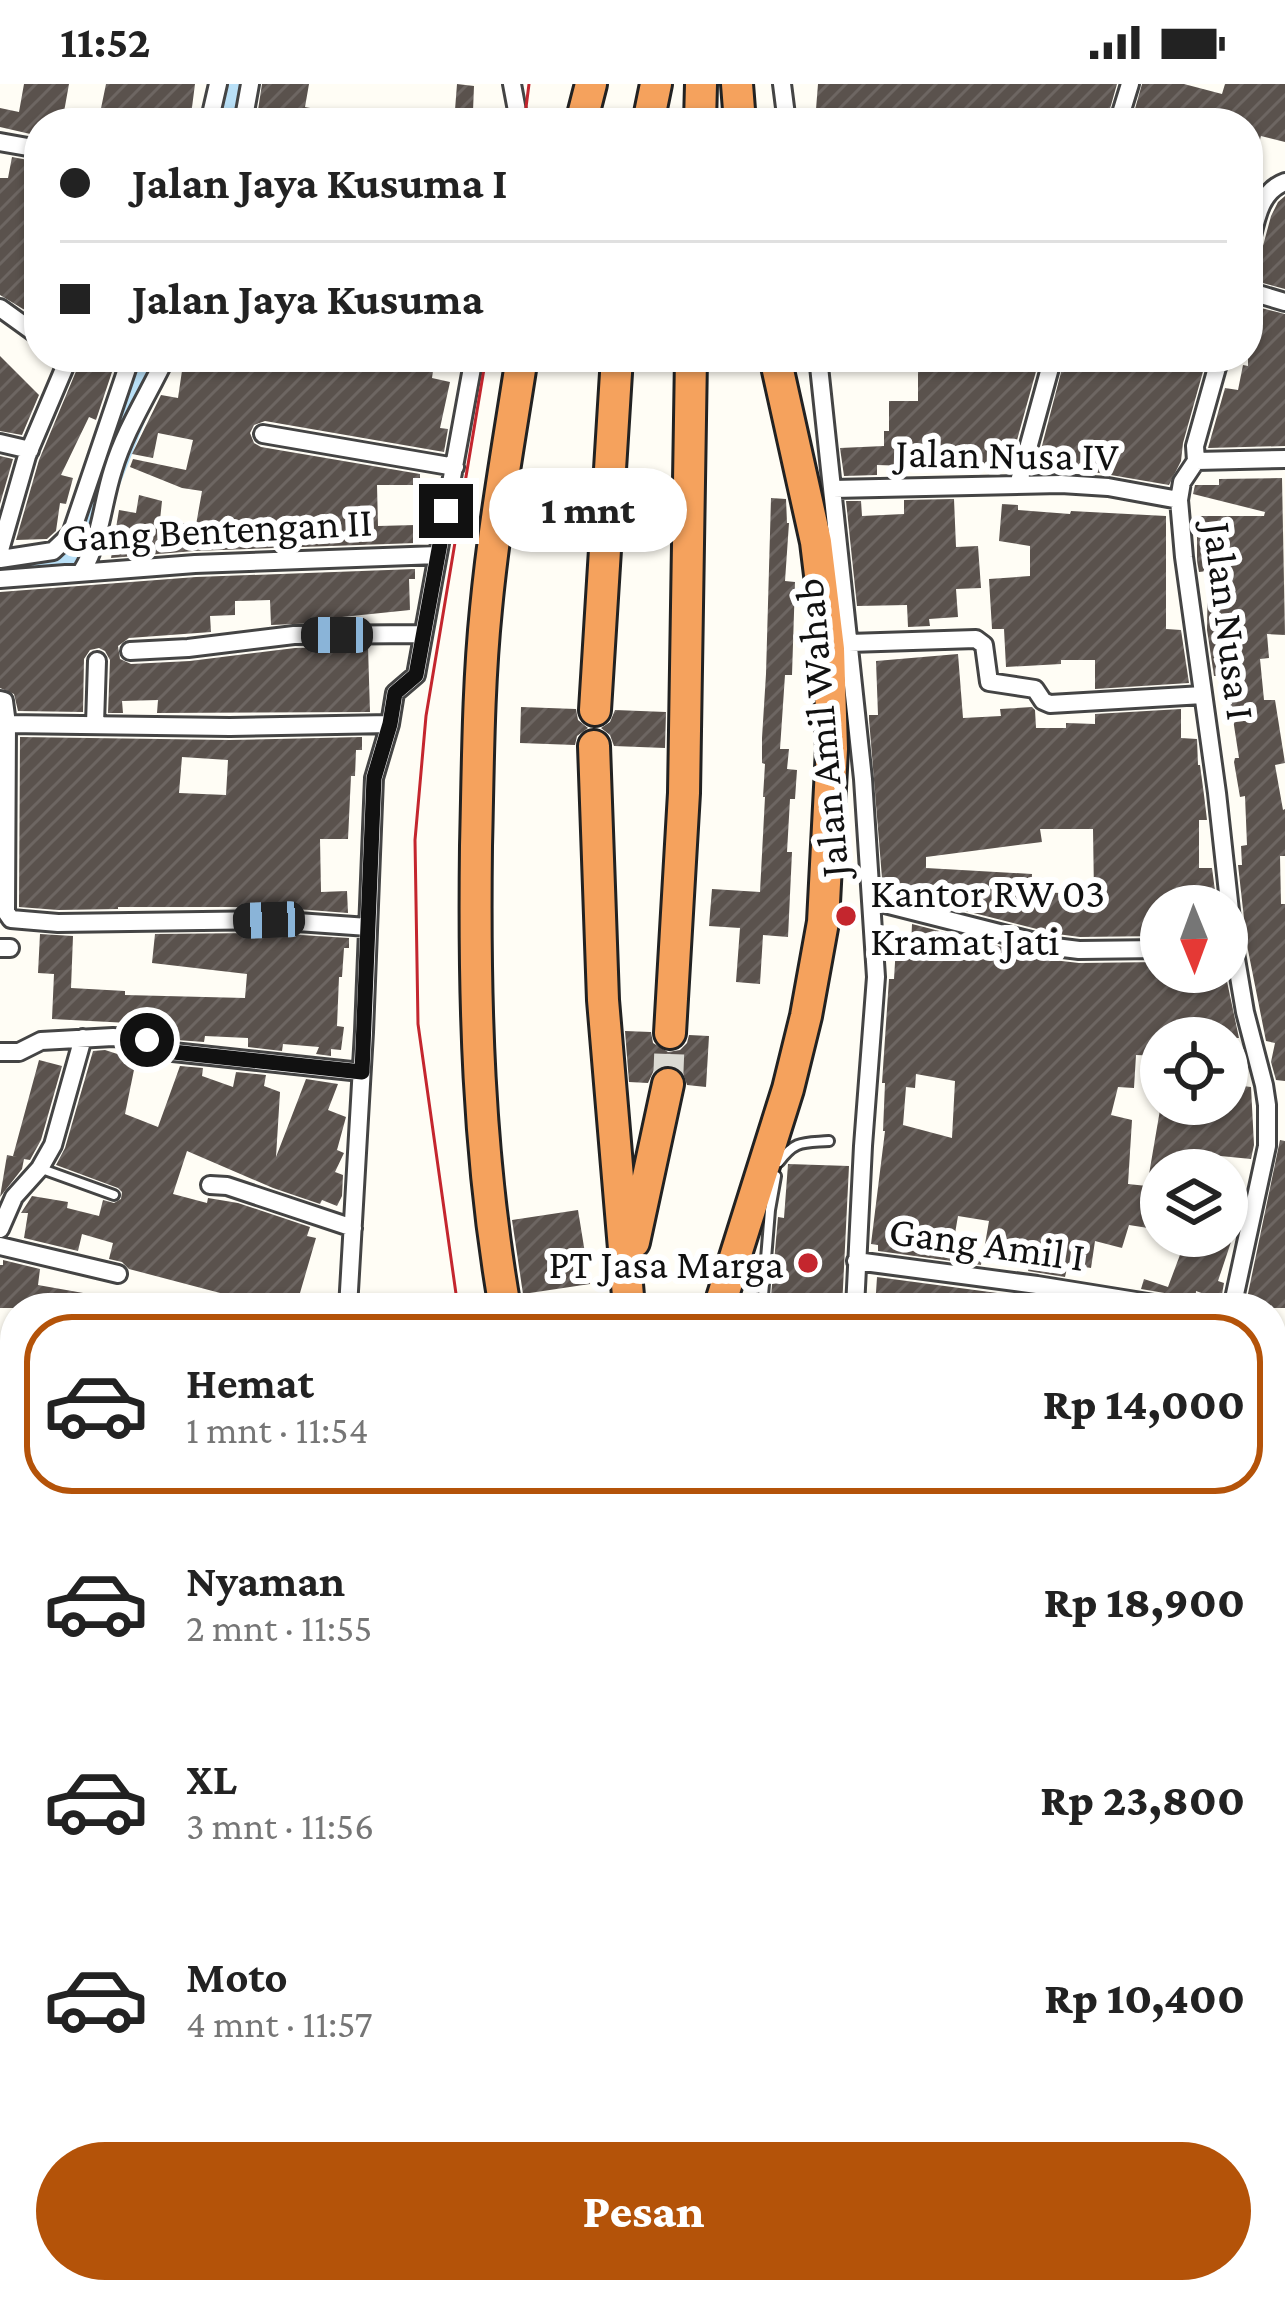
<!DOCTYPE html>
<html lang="id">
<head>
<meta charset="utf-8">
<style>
	:root { --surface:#fff; --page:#f6f6f6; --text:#222; --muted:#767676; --line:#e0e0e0; --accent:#b45309 }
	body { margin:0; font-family:"Crimson Pro",serif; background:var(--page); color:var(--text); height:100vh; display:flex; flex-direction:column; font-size:45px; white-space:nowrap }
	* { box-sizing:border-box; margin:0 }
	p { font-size:39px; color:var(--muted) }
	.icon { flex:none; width:66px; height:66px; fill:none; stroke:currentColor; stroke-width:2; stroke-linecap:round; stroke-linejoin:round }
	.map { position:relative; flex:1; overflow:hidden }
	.side { position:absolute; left:0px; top:1209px; width:1287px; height:1011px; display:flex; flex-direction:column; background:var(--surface); border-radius:48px 48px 0 0; box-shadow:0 3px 9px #0004 }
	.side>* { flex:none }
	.guide { position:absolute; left:24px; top:24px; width:1239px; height:264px; border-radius:48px; box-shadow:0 3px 9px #0004; display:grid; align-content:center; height:264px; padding:0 36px; background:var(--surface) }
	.needle { width:78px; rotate:179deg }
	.fabs { position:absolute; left:1140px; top:801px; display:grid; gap:24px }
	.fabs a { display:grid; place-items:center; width:108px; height:108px; border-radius:50%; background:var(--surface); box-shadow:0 3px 9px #0004; font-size:60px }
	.end { position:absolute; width:54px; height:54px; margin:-27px; border:15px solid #111; background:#fff; box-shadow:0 0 0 6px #fff }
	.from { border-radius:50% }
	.bubble { position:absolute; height:84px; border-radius:42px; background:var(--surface); box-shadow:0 3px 9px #0004; font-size:39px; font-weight:800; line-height:84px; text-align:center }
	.car { position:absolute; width:36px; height:72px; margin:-36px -18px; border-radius:15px; box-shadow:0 0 9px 3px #0007; background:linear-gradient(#222 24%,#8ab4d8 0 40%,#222 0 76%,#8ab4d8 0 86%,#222 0) }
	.guide b { display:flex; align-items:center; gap:42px; height:114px; font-size:45px }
	.guide b+b { border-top:3px solid var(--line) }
	.guide i { width:30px; height:30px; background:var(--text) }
	ul { padding:21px 0 0; list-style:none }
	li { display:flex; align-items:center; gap:36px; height:180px; margin:0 24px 18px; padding:0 12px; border:6px solid transparent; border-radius:48px }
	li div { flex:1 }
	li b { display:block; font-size:45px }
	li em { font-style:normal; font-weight:800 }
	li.active { border-color:var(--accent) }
	li>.icon { width:108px; height:108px; stroke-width:1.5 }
	.action { display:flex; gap:24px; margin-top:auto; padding:24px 36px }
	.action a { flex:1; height:138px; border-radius:72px; background:var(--accent); color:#fff; font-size:48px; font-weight:800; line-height:138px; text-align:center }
	.status { display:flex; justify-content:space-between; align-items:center; height:84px; padding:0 60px; background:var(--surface); direction:ltr }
	.status svg { height:33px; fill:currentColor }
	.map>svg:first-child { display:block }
</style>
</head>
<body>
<div class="status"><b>11:52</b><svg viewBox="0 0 49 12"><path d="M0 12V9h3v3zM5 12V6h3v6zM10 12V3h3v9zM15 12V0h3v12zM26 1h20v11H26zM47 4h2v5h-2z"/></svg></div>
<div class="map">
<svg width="1285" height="2219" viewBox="0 0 1285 2219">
	<defs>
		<pattern id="building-hatch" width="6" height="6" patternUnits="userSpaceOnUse" patternTransform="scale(3)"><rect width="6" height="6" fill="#5a524d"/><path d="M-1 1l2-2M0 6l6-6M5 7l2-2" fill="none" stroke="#6d6662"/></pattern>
	</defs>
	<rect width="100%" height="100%" fill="#fffdf5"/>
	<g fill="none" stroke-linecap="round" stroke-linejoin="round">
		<path stroke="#b9e0f7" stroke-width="36" d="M220 39 228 0
			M0 486 73 471 151 273
			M0 1476 15 1511
			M0 2163 15 2115"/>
	</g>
	<path fill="url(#building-hatch)" fill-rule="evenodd" d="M24 0H69L62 39H39V52L0 43V24L19 28Z
		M106 0H195L190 39H98Z
		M262 0H309L305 23 347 31V39H256Z
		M457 0 474 2 473 27 455 26Z
		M818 0H1117L1106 39 815 38Z
		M1142 0H1184L1222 10 1225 0H1285V58L1261 52 1253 82 1248 81V39L1216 33 1214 39H1131Z
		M12 73 39 78V170L33 204 39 206V230L23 225 0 211V94H8Z
		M1285 112V205L1248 195V181L1256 179 1260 173 1271 132 1278 118Z
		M1253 222 1285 230V362L1208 364 1225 304 1238 306 1243 281 1248 282V246Z
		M0 272 39 311 22 351 0 347Z
		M82 273H117L96 336 89 333 61 391 73 394 66 420 60 419 56 447 47 455 16 456 39 376Z
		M184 273H435L432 294 450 298 440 344 448 345 444 368 265 337 254 341 250 349 254 359 261 363 420 390V401H377L378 442 416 441V459L194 467 111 474 119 426 136 429 139 411 162 417 160 436 196 441 202 407 182 404 130 383 133 375 186 386 193 356 158 349 153 374 132 370 161 311 178 314Z
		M918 273H1040L1009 385 877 381V391L844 392 840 364 884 362V347H889V317H918Z
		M1065 273H1189L1187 280 1204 284 1183 359 1181 377 1169 401 1070 384 1069 388 1061 387 1037 381Z
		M0 372 13 375 0 420Z
		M1282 394 1285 551 1267 550 1269 574 1260 575 1264 616H1275L1285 679 1275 681 1283 726 1285 725V772H1280L1281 820H1285V997L1276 996 1271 978 1275 959 1266 957 1247 861 1238 781H1242L1241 762 1247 761 1245 712 1240 713 1234 678 1235 674H1239L1233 635H1230L1225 591 1214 592 1207 546 1208 487 1199 488 1197 477V432H1264L1265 428 1193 410 1195 401H1219V395Z
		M771 414 786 415 787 439H789L785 497 795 498 792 591H785L780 665H789L787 685 797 686 795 715H790L787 768H792L788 853 763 851 760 900 736 898 740 844 709 842 712 805 760 808 765 713H763L765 680 762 679V654L766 590Z
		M954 415 956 463 978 462 981 504 956 505 958 533 929 535 930 542 908 543 907 521 857 522 846 417H861L862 432 904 430V416Z
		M1002 420 1018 421V426L1070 430 1071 427 1166 432V545L1181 546 1189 599 1095 605V576H1061V580L1006 583 1004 545H992L989 495 1030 492V462L999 457Z
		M415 485V495H409L410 526 342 533V538L271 541 270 516 235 517V531L210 532 211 548 129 554 118 562 120 575 131 580 190 577 295 564 368 563 370 628 157 629 158 616 122 617 123 629H108L110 576 105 567 99 564 90 566 84 575 83 628 18 627 14 610 0 604V508L196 493Z
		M958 570 963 634 1001 632 1000 625 1032 623 1035 626 1036 644H1066V639L1095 640V630L1181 625V654L1197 655 1198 681H1200L1204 711 1207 736H1199V784H1212L1217 822H1161V852L1080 853 1057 850 883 806 869 635V631H878L876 577ZM1040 745H1093L1094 810 1031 808 1032 790 926 784V773L1042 758Z
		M521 623 576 625 578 636 588 644 577 652 575 661 520 659Z
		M615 626 666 628 665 664 614 662 610 651 601 644 610 638Z
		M20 653 230 656 362 653V666H356L355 692H351L348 755H320L321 808 347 807 348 829 270 823H118V825L58 826 19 823ZM182 673 228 676 226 711 179 709Z
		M912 840 1053 876 1079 879 1161 878V888H1225L1239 954H1161V972L1136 971 1134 1004 1118 1003 1111 1031 1132 1036 1128 1100 1147 1102 1161 1020 1227 1022V1000L1251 1003 1254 1061 1251 1075 1190 1069 1188 1086H1161V1146L1129 1141 1122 1164 1095 1157 1091 1184 1068 1180 1065 1193 1028 1187 1030 1173 984 1166 989 1137 958 1132 952 1167 982 1172 981 1181 878 1167V1161L871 1160 885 1047H883L885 999H882L889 895H894L896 862 911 863ZM916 990 955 997 952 1054 903 1041 906 1003 915 1004Z
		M269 849 349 854V864H344L342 893H339L337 942 344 943 341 966 331 965V972L316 970 319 963 283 960 282 967 248 963V954L205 952 204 958 177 956 148 943V940L52 935 54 890 38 889 40 850 73 852 71 904 125 907V911L245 914 247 890 152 879 155 850Z
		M625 947 651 948 653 959 668 968 680 966 687 959 689 951 709 952 706 1003 687 1001 682 986 671 981 654 986 648 999 629 998Z
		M105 966 136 976 125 1030 158 1043 180 982 203 984 202 992 233 1003 236 988 266 991 264 1002 280 1008 276 1073 306 995 338 1000 328 1026 346 1033 337 1066 344 1069 335 1088 343 1091 342 1112 337 1122 322 1116 320 1120 273 1104 187 1067 173 1110 207 1119 208 1114 238 1119 310 1143 307 1152 316 1154 300 1209 335 1215V1224H221L224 1210 129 1185 122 1178 109 1175 113 1159 82 1150 78 1167 24 1154 28 1129H21L32 1112 68 1118 67 1124 99 1132 103 1116 114 1119 121 1115 122 1108 118 1104 56 1081 65 1064 93 967Z
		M39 976 62 982 41 1056 30 1076 24 1075 22 1085 0 1113 7 1071 17 1073 13 1072Z
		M1280 1056 1285 1057V1224H1245Z
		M788 1080 849 1082 842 1224H770L778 1133 784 1134Z
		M578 1126 590 1200 523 1210 512 1136Z
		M1187 1152H1233L1218 1197 1224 1199 1221 1216 1196 1207 1195 1224H1192L1188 1215 1182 1212 1141 1205 1144 1195 1168 1203Z
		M3 1176 40 1185 38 1201 117 1215 116 1224H0V1181H3Z
		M877 1193 1035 1214 1061 1218 1060 1224H970L935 1216 933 1224H875Z
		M3 2202 44 2210 48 2219H0V2203Z"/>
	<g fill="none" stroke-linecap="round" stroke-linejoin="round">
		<path stroke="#dbdad3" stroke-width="30" stroke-dasharray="30 15" stroke-linecap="butt" d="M668 1000 670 949"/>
		<g stroke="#444" stroke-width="14">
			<path id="service" d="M779 1078C795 1056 803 1059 829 1057
				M42 1085 114 1111
				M762 1224 770 1126 776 1092"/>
		</g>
		<g stroke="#444" stroke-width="22">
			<path id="minor" d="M512 0 518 32 517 39
				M782 0 787 39
				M209 39 218 0
				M243 39 250 0
				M1118 39 1130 0
				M0 58 39 65
				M1248 169C1255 143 1257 108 1285 98
				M1248 207 1285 218
				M0 224 39 252
				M818 273 863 695 876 893 863 1062 855 1224
				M263 350 455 383
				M0 359 30 366
				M1196 377 1182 398 1179 416 1184 473 1217 709 1234 863 1245 928 1264 1001 1267 1021V1062L1232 1224
				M1196 377 1195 362 1220 273
				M1196 377 1285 375
				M1018 401 1053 273
				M833 405 1061 400 1108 403 1179 416
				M0 466 27 372 69 273
				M0 475 53 467 71 450 131 273
				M82 487C101 456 102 420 113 386 125 346 148 311 166 273
				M0 495 195 480 438 471
				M849 559 976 555 984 561 989 598 1035 605 1043 617 1050 620 1203 611
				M130 567 188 564 294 551 423 550
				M0 616 4 617 7 640
				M95 640 97 577
				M873 817 1055 863 1079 866 1161 865
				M368 843 269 836 58 839 11 835 6 828 7 640 230 643 390 640
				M0 864H10
				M0 968H19L41 957 113 953 147 956 173 968 361 988
				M210 1101 227 1102 353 1144
				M0 1145 14 1113 40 1084 53 1061 83 954
				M0 1162 118 1190
				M856 1177 1037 1201 1179 1224
				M348 1224 364 948 374 694 390 640 395 609 416 591 474 273
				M1272 1365 1285 1306
				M0 1383 13 1347
				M0 1446 15 1479
				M1272 1512 1285 1518
				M0 1577 9 1637 12 1782 15 1796
				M0 1849 15 1851
				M1272 1897 1285 1901
				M0 2063 15 2023
				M1272 2097 1285 2100
				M0 2190 15 2150
				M56 2205 109 2219
				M386 2205 387 2219
				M1254 2205 1285 2211
				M773 2219V2205"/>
		</g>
		<g stroke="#444" stroke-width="27">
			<path id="tertiary" d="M0 1347H15
				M1272 1550 1285 1554"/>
		</g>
		<g stroke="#222" stroke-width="36">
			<path id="motorway" d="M737 0 740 39
				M581 39 591 0
				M648 39 656 0
				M700 39 701 0
				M595 626 617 273
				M594 662 603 916 629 1224
				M670 949 684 709 691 273
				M634 1158 668 1000
				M505 1224C478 1070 474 917 476 762 478 683 478 604 486 525 494 441 509 357 522 273
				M719 1224 788 1005 806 932 823 838 832 665 829 565 816 458 775 273
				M532 2219 533 2205
				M593 2219 594 2205
				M633 2219V2205"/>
		</g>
		<use href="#service" stroke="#fff" stroke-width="8"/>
		<use href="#minor" stroke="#fff" stroke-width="16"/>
		<use href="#tertiary" stroke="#fff" stroke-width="21"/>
		<use href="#motorway" stroke="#f5a25d" stroke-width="30"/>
		<path stroke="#c4262e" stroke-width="3" d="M524 39 529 0
			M458 1224 418 940 415 756 426 632 486 273
			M476 2219V2205"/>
	</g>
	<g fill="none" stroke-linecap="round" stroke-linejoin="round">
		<path stroke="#111" stroke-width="15" d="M147 956 173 968 362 988 374 694 390 640 395 609 416 591 446 427"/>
	</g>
	<g fill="#c4262e" stroke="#fff" stroke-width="4.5">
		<circle cx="846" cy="832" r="12"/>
		<circle cx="808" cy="1179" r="12"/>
	</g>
	<g text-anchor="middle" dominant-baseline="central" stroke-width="12" stroke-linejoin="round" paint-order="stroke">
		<g font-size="42" fill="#111" stroke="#fff">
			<text transform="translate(1007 370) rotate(1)">Jalan Nusa IV</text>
			<text transform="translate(217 445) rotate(-3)">Gang Bentengan II</text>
			<text transform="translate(1230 537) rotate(83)">Jalan Nusa I</text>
			<text transform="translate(821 644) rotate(-95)">Jalan Amil Wahab</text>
			<text transform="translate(987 1159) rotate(8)">Gang Amil I</text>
		</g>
		<g font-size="42" fill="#111" stroke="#fff" text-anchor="start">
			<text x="870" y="808">Kantor RW 03<tspan x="870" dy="48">Kramat Jati</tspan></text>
			<text x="784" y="1179" text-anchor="end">PT Jasa Marga</text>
		</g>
	</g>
</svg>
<div class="fabs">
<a><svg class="needle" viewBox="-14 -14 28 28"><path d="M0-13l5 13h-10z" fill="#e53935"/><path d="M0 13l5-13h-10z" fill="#767676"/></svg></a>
<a><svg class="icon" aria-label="locate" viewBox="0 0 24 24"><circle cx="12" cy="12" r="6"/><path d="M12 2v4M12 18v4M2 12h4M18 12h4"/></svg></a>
<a><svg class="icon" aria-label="layers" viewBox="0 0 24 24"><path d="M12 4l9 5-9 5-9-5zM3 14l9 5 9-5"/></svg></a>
</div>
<i class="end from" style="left:147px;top:956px"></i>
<i class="end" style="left:446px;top:427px"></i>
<div class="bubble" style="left:489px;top:384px;width:198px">1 mnt</div>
<i class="car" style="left:337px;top:551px;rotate:270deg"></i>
<i class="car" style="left:269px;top:836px;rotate:268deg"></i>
<div class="guide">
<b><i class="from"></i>Jalan Jaya Kusuma I</b>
<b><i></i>Jalan Jaya Kusuma</b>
</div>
<section class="side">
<ul>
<li class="active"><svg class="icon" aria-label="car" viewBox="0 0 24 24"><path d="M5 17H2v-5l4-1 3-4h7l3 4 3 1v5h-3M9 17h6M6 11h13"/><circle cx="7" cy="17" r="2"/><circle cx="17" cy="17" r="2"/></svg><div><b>Hemat</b><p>1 mnt · 11:54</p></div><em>Rp 14,000</em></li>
<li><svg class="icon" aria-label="car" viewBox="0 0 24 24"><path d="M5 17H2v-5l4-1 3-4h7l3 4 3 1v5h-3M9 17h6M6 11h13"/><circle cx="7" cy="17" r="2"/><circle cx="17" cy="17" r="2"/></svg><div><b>Nyaman</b><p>2 mnt · 11:55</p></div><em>Rp 18,900</em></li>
<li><svg class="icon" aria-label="car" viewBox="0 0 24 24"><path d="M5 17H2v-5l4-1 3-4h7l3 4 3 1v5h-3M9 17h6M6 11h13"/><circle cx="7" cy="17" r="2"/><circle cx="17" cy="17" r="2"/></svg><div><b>XL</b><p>3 mnt · 11:56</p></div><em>Rp 23,800</em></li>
<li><svg class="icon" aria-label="car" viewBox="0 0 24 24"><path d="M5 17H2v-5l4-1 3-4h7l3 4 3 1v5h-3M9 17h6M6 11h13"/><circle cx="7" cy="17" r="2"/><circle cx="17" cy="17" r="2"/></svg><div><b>Moto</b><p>4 mnt · 11:57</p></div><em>Rp 10,400</em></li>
</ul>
<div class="action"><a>Pesan</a></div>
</section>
</div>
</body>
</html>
